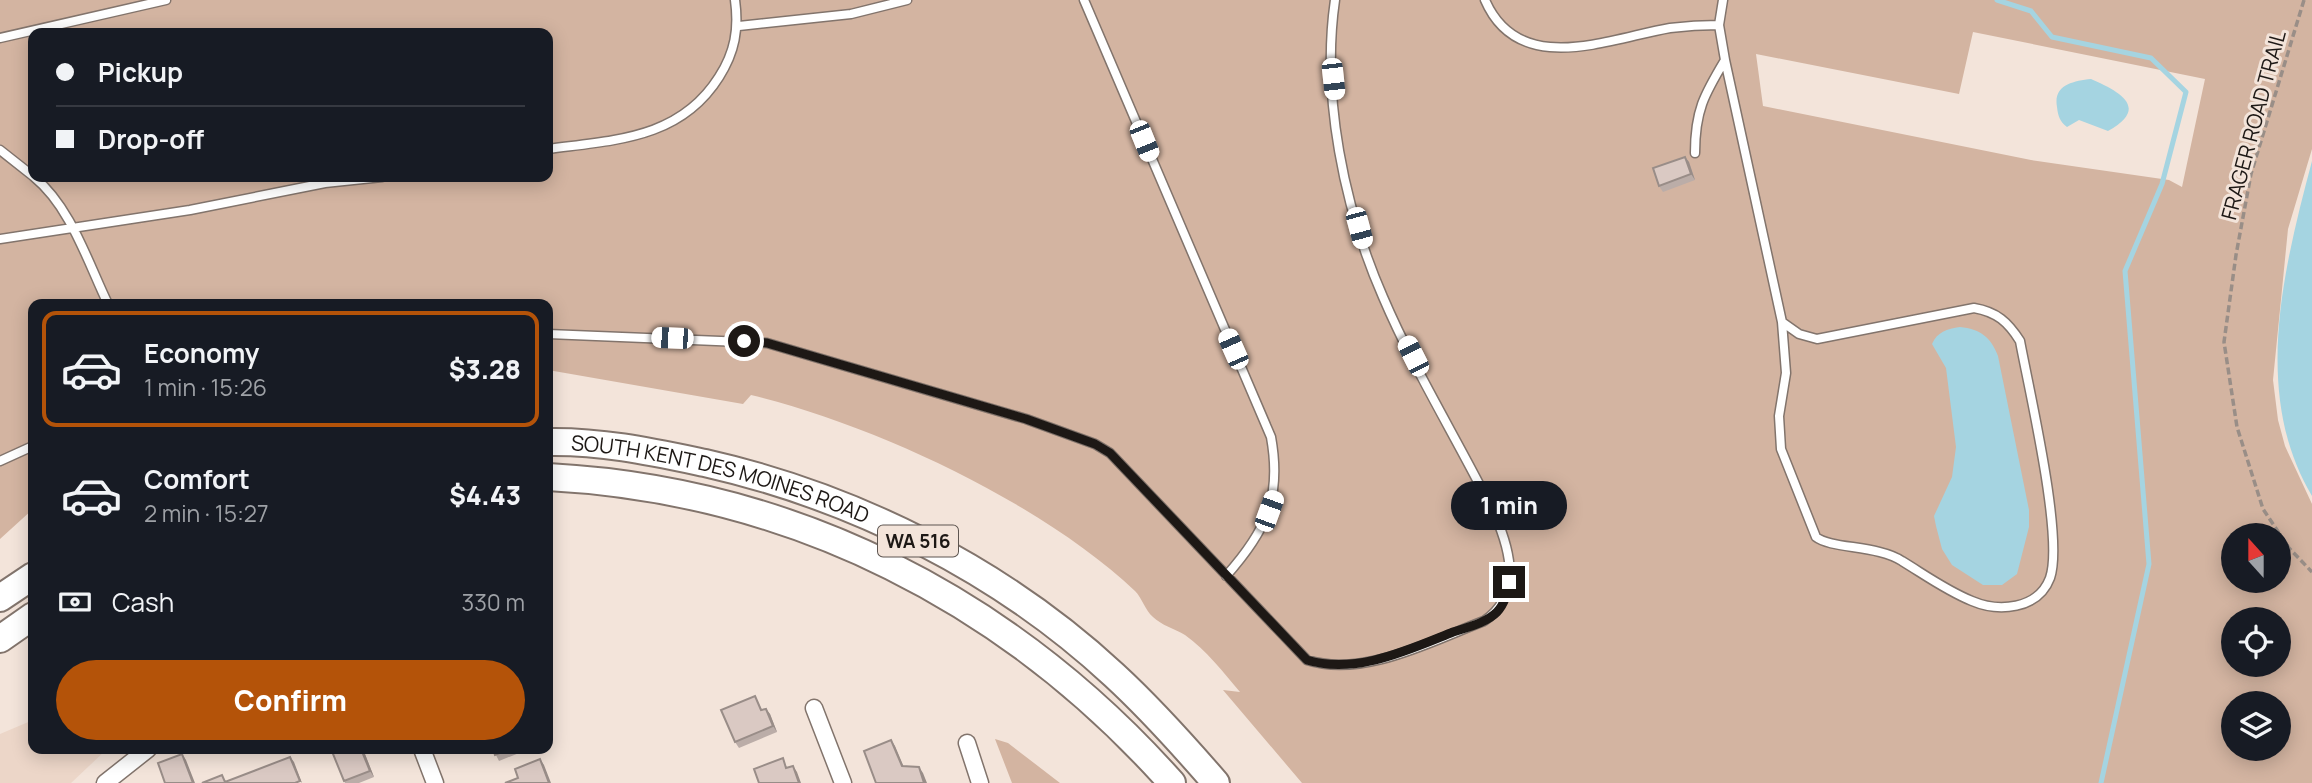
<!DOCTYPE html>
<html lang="en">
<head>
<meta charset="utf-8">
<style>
	:root { --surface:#171b24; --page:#20242c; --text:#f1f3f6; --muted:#9ea1a6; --line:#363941; --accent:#b45309 }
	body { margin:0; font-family:Manrope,sans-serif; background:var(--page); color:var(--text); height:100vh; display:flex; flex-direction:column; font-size:26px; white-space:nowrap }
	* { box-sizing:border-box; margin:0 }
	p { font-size:23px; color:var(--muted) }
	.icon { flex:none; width:38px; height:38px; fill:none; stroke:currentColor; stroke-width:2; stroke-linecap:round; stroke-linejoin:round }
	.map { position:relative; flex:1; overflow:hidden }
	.side { position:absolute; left:28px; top:299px; width:525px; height:455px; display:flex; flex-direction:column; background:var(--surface); border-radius:14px; box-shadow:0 4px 18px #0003 }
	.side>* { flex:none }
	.guide { position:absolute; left:28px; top:28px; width:525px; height:154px; border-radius:14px; box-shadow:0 4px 18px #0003; display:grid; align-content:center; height:154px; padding:0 28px; background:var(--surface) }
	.needle { width:46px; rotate:339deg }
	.controls { position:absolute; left:2221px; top:523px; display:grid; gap:14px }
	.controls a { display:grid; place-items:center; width:70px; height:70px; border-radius:50%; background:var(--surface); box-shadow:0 4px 18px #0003; font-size:35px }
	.end { position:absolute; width:32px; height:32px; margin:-16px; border:9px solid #1d1815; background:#fff; box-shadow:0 0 0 4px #fff }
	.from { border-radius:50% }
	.bubble { position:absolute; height:49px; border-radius:24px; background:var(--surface); box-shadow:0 4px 18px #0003; font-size:23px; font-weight:800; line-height:49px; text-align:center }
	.car { position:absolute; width:21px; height:42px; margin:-21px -10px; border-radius:9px; box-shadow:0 0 5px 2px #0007; background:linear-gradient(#fff 24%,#345 0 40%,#fff 0 76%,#345 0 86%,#fff 0) }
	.guide b { display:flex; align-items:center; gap:24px; height:66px; font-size:26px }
	.guide b+b { border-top:2px solid var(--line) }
	.guide i { width:18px; height:18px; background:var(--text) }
	ul { padding:12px 0 0; list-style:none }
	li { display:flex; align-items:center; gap:21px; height:116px; margin:0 14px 10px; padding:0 14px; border:4px solid transparent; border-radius:14px }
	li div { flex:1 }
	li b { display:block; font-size:26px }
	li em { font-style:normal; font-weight:800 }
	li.current { border-color:var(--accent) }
	li>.icon { width:63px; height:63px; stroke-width:1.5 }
	.pay { display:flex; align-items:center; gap:18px; height:77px; padding:0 28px; font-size:26px }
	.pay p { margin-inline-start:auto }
	.button { display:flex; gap:14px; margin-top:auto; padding:14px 28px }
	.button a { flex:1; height:80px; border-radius:42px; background:var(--accent); color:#fff; font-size:28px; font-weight:800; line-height:80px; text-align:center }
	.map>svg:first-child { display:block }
</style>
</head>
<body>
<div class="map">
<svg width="2312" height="783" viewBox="0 0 2312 783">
	<rect width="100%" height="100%" fill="#f3e4da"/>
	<path fill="#ecd6c8" d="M33 720V749H107L71 783H0V734Z"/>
	<path fill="#d3b4a1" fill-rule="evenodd" d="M0 0H2312V149L2288 229 2273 380 2278 420 2285 446 2312 504V783H1302L1223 690 1240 692C1224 673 1206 650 1185 635 1175 629 1161 625 1153 617 1145 610 1142 598 1135 591 1042 503 875 425 751 395L743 404 548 370V304H33V509L0 539ZM1973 32 2205 79 2182 187 2169 180 2031 160 1763 106 1756 54 1959 94ZM33 33H548V177H33ZM2233 536H2278V581H2233ZM2233 620H2278V665H2233ZM2233 704H2278V749H2233Z
		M995 739 1008 743 1060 783H1012Z"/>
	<path fill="#a5d4e1" d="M2091 79C2118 91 2151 107 2108 131L2079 120 2067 127C2060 122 2058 116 2057 107 2053 85 2073 81 2091 79Z
		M2312 161V496C2251 394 2284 267 2312 161Z
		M1960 327C1980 329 1991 337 1998 356L2029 510V527L2017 574 2002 585H1983L1952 565 1942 549 1936 526 1934 516 1952 477 1956 447 1946 368 1932 344C1937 332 1947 329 1960 327Z"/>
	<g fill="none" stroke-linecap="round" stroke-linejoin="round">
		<path stroke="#a5d4e1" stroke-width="5" d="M1997 0 2031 11 2052 37 2151 58 2186 92 2162 184 2125 271 2149 564 2101 783"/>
		<g stroke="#82746c" stroke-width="11">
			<path id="service" d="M1084 0 1271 437C1282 498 1266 531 1226 576
				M1485 0C1519 79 1611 38 1670 28 1686 26 1703 25 1719 25
				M739 26 851 14 907 0
				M0 38 166 0
				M1725 60 1782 322 1799 334 1817 339 1974 308C1997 312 2008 322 2020 341 2029 390 2064 538 2050 578 2038 610 1998 612 1972 601 1947 591 1925 575 1902 561 1878 545 1831 549 1816 537L1781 449 1779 416 1786 373 1782 322
				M548 149C615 140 680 139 719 77 735 52 739 29 735 0
				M0 150 33 176
				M1695 153C1695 111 1704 95 1725 60L1719 25 1723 0
				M34 177C71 207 88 263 108 304
				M0 239 190 210 325 183 382 177
				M548 334 767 343 1026 419 1095 444 1110 453 1307 660C1364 678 1431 641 1484 621 1522 595 1511 552 1495 515 1459 442 1415 372 1383 297 1344 208 1321 96 1335 0
				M0 461 33 446"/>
		</g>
		<g stroke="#82746c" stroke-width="19">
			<path id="minor" d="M814 708 843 783
				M967 743 980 783
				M422 749 435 783
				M105 783 148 749"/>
		</g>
		<g stroke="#82746c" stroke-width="30">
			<g id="trunk">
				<path id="s1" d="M548 442C602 441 652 452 705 463 855 497 1001 570 1114 675 1151 709 1184 746 1216 783"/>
				<path d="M548 477C794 490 1009 600 1172 783"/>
				<path d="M0 598 33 576"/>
				<path d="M0 639 33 616"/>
			</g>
		</g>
		<path stroke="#998e87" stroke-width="3.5" stroke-dasharray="7 3.5" stroke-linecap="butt" d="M2304 0 2251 174 2236 255 2224 342 2237 427 2263 509 2289 548 2312 572"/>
		<use href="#service" stroke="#fff" stroke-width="8"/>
		<use href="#minor" stroke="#fff" stroke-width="16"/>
		<use href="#trunk" stroke="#fff" stroke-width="26"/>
	</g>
	<path fill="#bbada8" d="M1685 157 1689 162 1695 180 1663 192 1659 186Z
		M755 696 762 710 766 709 770 714 777 732 739 748 735 742Z
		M331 749H363L374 777 359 783H345Z
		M493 749H523L524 751 499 761Z"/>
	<path fill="#998d88" d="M1685 157 1689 162 1695 180 1691 174Z
		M766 709 770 714 777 732 773 726Z
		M891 740 895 746 906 772 902 766Z
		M361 749H363L374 777 370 771Z
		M182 754 186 760 195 783H193Z
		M290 757 294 762 302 783 300 781Z
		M540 759 544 765 551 783H549Z
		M793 766 797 772 801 783H799Z
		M919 767 923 773 927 783H924Z"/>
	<path fill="#dac9c3" stroke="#998d88" stroke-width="2" d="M1685 157 1691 174 1659 186 1653 168Z
		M755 696 761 710 766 709 773 726 735 742 721 710Z
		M891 740 902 766 919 767 924 783H876L864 751Z
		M331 749H361L370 771 344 781Z
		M493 749H510L495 755Z
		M182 754 193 783H165L158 763Z
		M290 757 300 781 295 783H202L222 775 225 782Z
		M783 758 786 768 793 766 799 783H759L754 769Z
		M540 759 549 783H505L518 778 515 769Z"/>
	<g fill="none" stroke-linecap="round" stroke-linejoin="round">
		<path stroke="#1d1815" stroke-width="9" d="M744 341 767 343 1026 419 1095 444 1110 453 1307 660C1355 675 1408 650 1453 632 1468 627 1486 623 1497 612 1505 604 1507 592 1509 582"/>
	</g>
	<g text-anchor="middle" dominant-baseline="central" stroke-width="6" stroke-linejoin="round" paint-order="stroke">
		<rect fill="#f3e4da" stroke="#5d5550" stroke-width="2" x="878" y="525.5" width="80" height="31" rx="5"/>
		<g font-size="19" font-weight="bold" fill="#1d1815">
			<text x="918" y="541">WA 516</text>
		</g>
		<g font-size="21" fill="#1d1815" stroke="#f3e4da">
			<text transform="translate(2253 125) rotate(-75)">FRAGER ROAD TRAIL</text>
			<text stroke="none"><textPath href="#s1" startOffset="177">SOUTH KENT DES MOINES ROAD</textPath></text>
		</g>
	</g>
</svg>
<div class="controls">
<a><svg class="needle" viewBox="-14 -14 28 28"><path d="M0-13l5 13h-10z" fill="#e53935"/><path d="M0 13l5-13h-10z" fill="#9ea1a6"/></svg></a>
<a><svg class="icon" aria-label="locate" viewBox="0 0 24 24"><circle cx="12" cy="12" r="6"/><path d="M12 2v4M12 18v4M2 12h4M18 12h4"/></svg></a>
<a><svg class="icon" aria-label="layers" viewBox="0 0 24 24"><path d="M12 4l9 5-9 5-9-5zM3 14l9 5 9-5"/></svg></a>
</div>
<i class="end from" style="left:744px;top:341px"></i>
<i class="end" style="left:1509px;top:582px"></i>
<div class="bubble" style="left:1451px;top:481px;width:116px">1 min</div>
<i class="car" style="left:1333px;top:79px;rotate:174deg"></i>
<i class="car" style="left:1144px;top:141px;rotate:158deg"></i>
<i class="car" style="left:1359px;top:228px;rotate:165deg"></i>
<i class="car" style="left:672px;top:338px;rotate:272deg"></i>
<i class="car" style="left:1233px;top:349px;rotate:336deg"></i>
<i class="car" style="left:1413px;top:356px;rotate:333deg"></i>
<i class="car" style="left:1269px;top:511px;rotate:20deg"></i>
<div class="guide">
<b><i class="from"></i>Pickup</b>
<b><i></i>Drop-off</b>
</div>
<section class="side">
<ul>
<li class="current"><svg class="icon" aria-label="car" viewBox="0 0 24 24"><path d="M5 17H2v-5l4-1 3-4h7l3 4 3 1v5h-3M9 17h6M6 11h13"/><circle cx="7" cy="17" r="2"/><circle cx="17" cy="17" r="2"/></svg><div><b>Economy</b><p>1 min · 15:26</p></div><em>$3.28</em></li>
<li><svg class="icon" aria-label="car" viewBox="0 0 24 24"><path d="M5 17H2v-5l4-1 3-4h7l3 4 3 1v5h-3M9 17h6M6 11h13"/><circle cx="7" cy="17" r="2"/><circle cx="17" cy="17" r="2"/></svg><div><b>Comfort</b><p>2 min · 15:27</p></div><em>$4.43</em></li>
</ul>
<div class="pay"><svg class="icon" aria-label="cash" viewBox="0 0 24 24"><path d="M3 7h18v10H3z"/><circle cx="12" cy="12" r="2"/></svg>Cash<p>330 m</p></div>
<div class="button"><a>Confirm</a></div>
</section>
</div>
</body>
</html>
